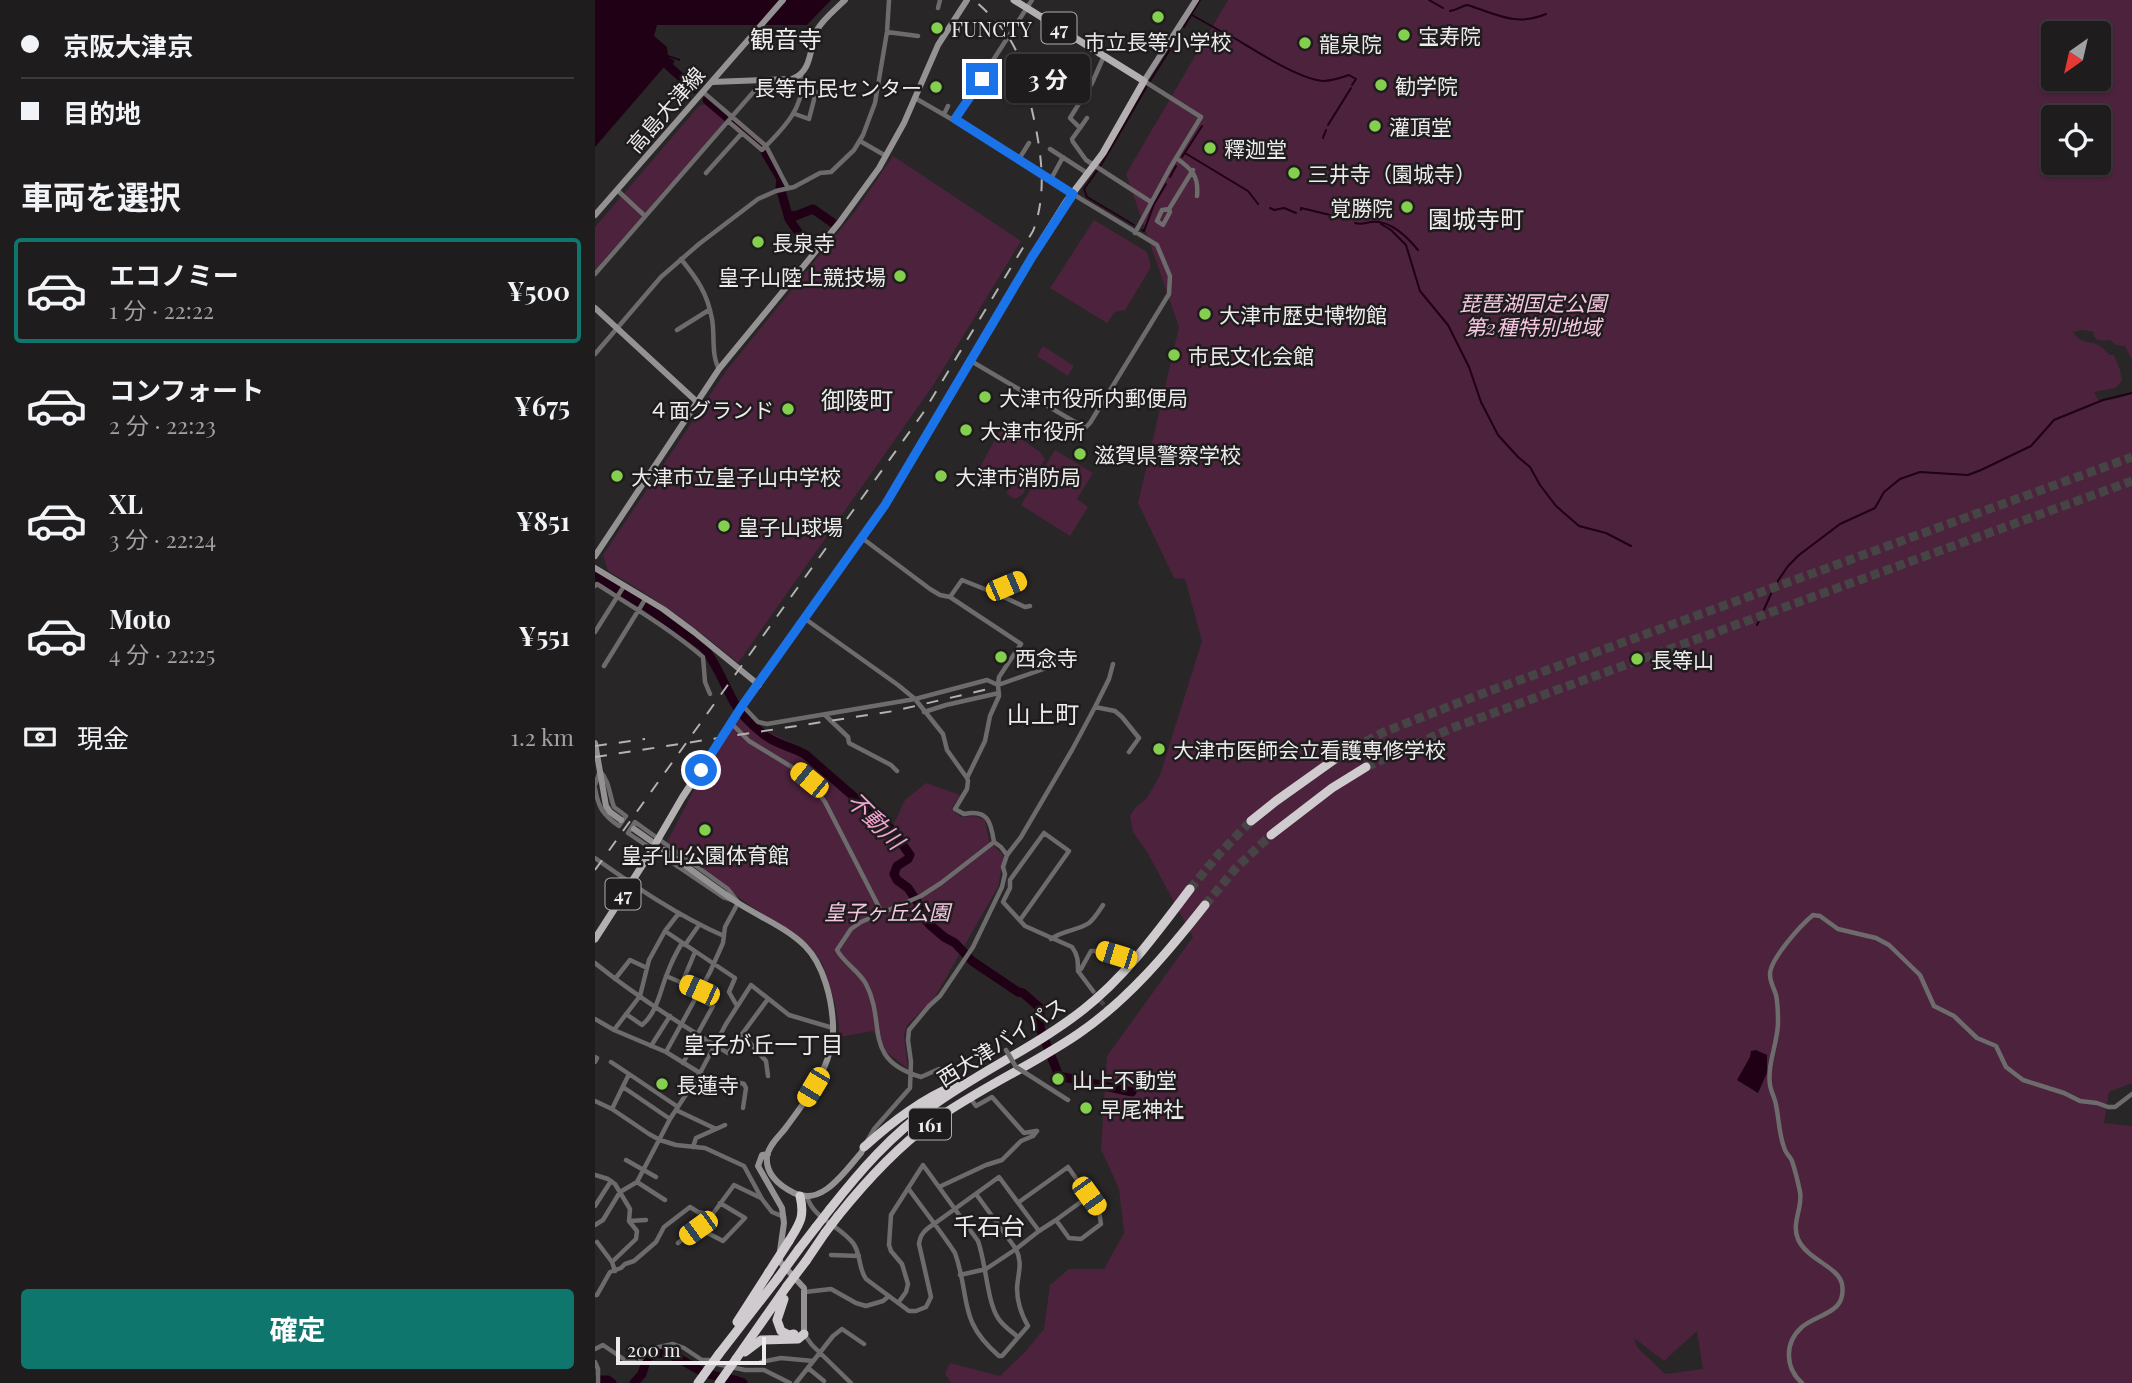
<!DOCTYPE html>
<html lang="ja">
<head>
<meta charset="utf-8">
<style>
	:root { --surface:#1f1c1e; --page:#272527; --text:#f1f3f6; --muted:#a1a1a4; --line:#3c3a3c; --accent:#0f766e }
	body { margin:0; font-family:"Playfair Display","Noto Sans JP",serif; background:var(--page); color:var(--text); height:100vh; display:flex; flex-direction:column; font-size:26px; white-space:nowrap }
	* { box-sizing:border-box; margin:0 }
	p { font-size:23px; color:var(--muted) }
	.icon { flex:none; width:38px; height:38px; fill:none; stroke:currentColor; stroke-width:2; stroke-linecap:round; stroke-linejoin:round }
	.map { position:relative; flex:1; overflow:hidden }
	.details { display:flex; flex-direction:column; background:var(--surface); width:595px }
	.details>* { flex:none }
	.top-card { display:grid; align-content:center; height:154px; padding:0 21px; background:var(--surface) }
	.needle { width:46px; rotate:214deg }
	.buttons { position:absolute; left:1446px; top:21px; display:grid; gap:14px }
	.buttons a { display:grid; place-items:center; width:70px; height:70px; border-radius:7px; background:var(--surface); box-shadow:0 2px 5px #0004,0 0 0 2px var(--line); font-size:35px }
	.scale { position:absolute; left:21px; bottom:18px; width:150px; box-sizing:border-box; padding-left:7px; border:4px solid #edebec; border-top:0; font-size:19px; line-height:24px; white-space:nowrap; color:#edebec; -webkit-text-stroke:5px #1f1c1e; paint-order:stroke }
	.end { position:absolute; width:32px; height:32px; margin:-16px; border:9px solid #1a73e8; background:#fff; box-shadow:0 0 0 4px #fff }
	.from { border-radius:50% }
	.bubble { position:absolute; height:49px; border-radius:7px; background:var(--surface); box-shadow:0 2px 5px #0004,0 0 0 2px var(--line); font-size:23px; font-weight:700; line-height:49px; text-align:center }
	.car { position:absolute; width:21px; height:42px; margin:-21px -10px; border-radius:9px; box-shadow:0 0 5px 2px #0007; background:linear-gradient(#f5c518 24%,#345 0 40%,#f5c518 0 76%,#345 0 86%,#f5c518 0) }
	.top-card b { display:flex; align-items:center; gap:24px; height:66px; font-size:26px }
	.top-card b+b { border-top:2px solid var(--line) }
	.top-card i { width:18px; height:18px; background:var(--text) }
	ul { padding:0; list-style:none }
	li { display:flex; align-items:center; gap:21px; height:105px; margin:0 14px 10px; padding:0 7px; border:4px solid transparent; border-radius:7px }
	li div { flex:1 }
	li b { display:block; font-size:26px }
	li em { font-style:normal; font-weight:700 }
	li.on { border-color:var(--accent) }
	li>.icon { width:63px; height:63px; stroke-width:1.5 }
	h2 { padding:0 21px; font-size:32px; line-height:84px }
	.pay { display:flex; align-items:center; gap:18px; height:77px; padding:0 21px; font-size:26px }
	.pay p { margin-inline-start:auto }
	.primary-button { display:flex; gap:14px; margin-top:auto; padding:14px 21px }
	.primary-button a { flex:1; height:80px; border-radius:7px; background:var(--accent); color:#fff; font-size:28px; font-weight:700; line-height:80px; text-align:center }
	main { display:flex; flex:1; min-height:0 }
	.map>svg:first-child { display:block }
</style>
</head>
<body>
<main>
<section class="details">
<div class="top-card">
<b><i class="from"></i>京阪大津京</b>
<b><i></i>目的地</b>
</div>
<h2>車両を選択</h2>
<ul>
<li class="on"><svg class="icon" aria-label="car" viewBox="0 0 24 24"><path d="M5 17H2v-5l4-1 3-4h7l3 4 3 1v5h-3M9 17h6M6 11h13"/><circle cx="7" cy="17" r="2"/><circle cx="17" cy="17" r="2"/></svg><div><b>エコノミー</b><p>1 分 · 22:22</p></div><em>¥500</em></li>
<li><svg class="icon" aria-label="car" viewBox="0 0 24 24"><path d="M5 17H2v-5l4-1 3-4h7l3 4 3 1v5h-3M9 17h6M6 11h13"/><circle cx="7" cy="17" r="2"/><circle cx="17" cy="17" r="2"/></svg><div><b>コンフォート</b><p>2 分 · 22:23</p></div><em>¥675</em></li>
<li><svg class="icon" aria-label="car" viewBox="0 0 24 24"><path d="M5 17H2v-5l4-1 3-4h7l3 4 3 1v5h-3M9 17h6M6 11h13"/><circle cx="7" cy="17" r="2"/><circle cx="17" cy="17" r="2"/></svg><div><b>XL</b><p>3 分 · 22:24</p></div><em>¥851</em></li>
<li><svg class="icon" aria-label="car" viewBox="0 0 24 24"><path d="M5 17H2v-5l4-1 3-4h7l3 4 3 1v5h-3M9 17h6M6 11h13"/><circle cx="7" cy="17" r="2"/><circle cx="17" cy="17" r="2"/></svg><div><b>Moto</b><p>4 分 · 22:25</p></div><em>¥551</em></li>
</ul>
<div class="pay"><svg class="icon" aria-label="cash" viewBox="0 0 24 24"><path d="M3 7h18v10H3z"/><circle cx="12" cy="12" r="2"/></svg>現金<p>1.2 km</p></div>
<div class="primary-button"><a>確定</a></div>
</section>
<div class="map">
<svg width="1537" height="1383" viewBox="0 0 1537 1383">
	<rect width="100%" height="100%" fill="#292628"/>
	<path fill="#4c223c" fill-rule="evenodd" d="M633 0H1537V360L1530 346 1521 345 1515 340C1507 341 1499 342 1498 332L1487 330 1478 332C1490 350 1499 334 1514 355H1519L1525 370 1527 381 1520 388 1499 392 1503 400C1516 402 1525 397 1537 394V1083L1514 1092 1509 1123 1537 1126V1383H356L350 1374 355 1363 405 1376 430 1352 449 1329 455 1285 474 1269H509L529 1233 524 1189 506 1149 512 1056 598 937 552 852 538 832 535 816 540 808 552 798 565 775 607 641 590 579 579 578 543 503 584 327 531 174ZM1458 33H1503V79H1458ZM1458 117H1503V163H1458ZM1102 1331 1108 1369 1070 1374 1042 1347 1039 1338 1069 1361Z
		M110 104 129 120V124L0 270V227L104 106Z
		M298 156 426 241 339 384 143 663C100 627 62 599 13 571L8 555 131 371 261 210Z
		M499 220 552 252 556 267 530 310 520 312 512 323 455 288Z
		M448 346 479 366 473 376 442 356Z
		M410 428 445 452 450 459 427 495 420 499 412 494 413 488 398 479C391 481 387 477 382 473L405 430Z
		M460 450 498 473 482 499 493 507 475 536 426 505Z
		M147 710 162 726 205 747 297 828 310 800 331 783 365 795 356 809 366 817 380 816 390 820 394 841 409 856 403 887 340 997 312 1025 309 1035 313 1069 290 1051 278 1031 244 1037V1027L240 1003 228 965 217 949 195 931 154 905 73 845 72 842 100 788Z"/>
	<path fill="#200015" d="M0 0H236L212 25H62L59 36 72 47 73 55 85 59V61L73 57 80 61 74 69 69 67 0 147Z
		M1161 1050 1172 1055V1073L1163 1093 1142 1080 1155 1057 1156 1051Z"/>
	<g fill="none" stroke-linecap="round" stroke-linejoin="round">
		<path stroke="#200015" stroke-width="2" d="M834 0 848 8
			M855 11C862 10 866 6 872 5 902 14 920 27 951 14
			M597 15 627 32
			M589 27 605 0
			M634 35C657 48 702 79 728 81 738 81 745 78 754 75L761 79 757 85
			M555 81 586 32
			M733 125 756 88
			M728 138 731 130
			M590 153 653 191 663 204
			M587 157 607 126
			M575 177 581 166
			M675 208 679 210 689 208 701 213
			M706 210V208L752 219
			M760 223C767 225 769 223 776 222 796 220 812 237 823 250
			M786 224 796 230 811 245 825 291 853 325 874 367 886 402 903 435 923 457 935 467 945 485 961 506 984 526 1011 533 1036 546
			M539 225 492 197 489 189 506 165 552 86
			M547 230 549 231 559 204 571 184
			M1162 625 1180 585 1193 566 1204 555 1245 524 1280 508 1289 492 1305 479 1325 472 1373 475 1386 470 1436 446 1459 420 1508 400 1537 393"/>
		<path stroke="#200015" stroke-width="9" d="M65 62H69L99 89
			M112 100 166 146
			M170 152 186 179 185 187 194 219 215 249
			M193 215 200 216 218 209 238 223
			M0 576 52 607 107 646C122 663 129 685 140 704 147 716 157 725 167 733 180 745 197 746 211 755L297 830 315 855 313 859 302 866 299 874 302 880 313 888 323 903 325 914 335 925 349 937 360 943 377 961 423 992 428 993 445 1008V1028L464 1076 537 1092
			M0 1380H13L17 1383
			M39 1383 47 1374 52 1358C72 1344 91 1365 110 1373 121 1377 136 1378 148 1383"/>
		<path stroke="#464445" stroke-width="4.5" stroke-dasharray="4.5 2" stroke-linecap="butt" d="M498 991 516 1014"/>
		<path stroke="#464445" stroke-width="9" stroke-dasharray="9 4.5" stroke-linecap="butt" d="M747 754 789 732 881 696 1537 457
			M771 767 857 728 1537 481
			M595 889 624 854 656 821
			M610 905 641 868 676 835"/>
		<path stroke="#6d6b6c" stroke-width="4.5" d="M343 8 345 0
			M292 32 323 36
			M509 56 497 83 475 118 485 128 477 139 478 142 491 160 556 202
			M108 92 171 146 193 188
			M320 98 358 120 364 121 486 199 562 245 575 276 574 294 495 423 490 428 376 361
			M200 114 214 119 221 92
			M349 114 353 106
			M360 119 437 0
			M134 122 167 150C187 130 212 106 206 75
			M485 128 492 118
			M265 141 291 156
			M455 149 492 173
			M581 158C597 169 604 176 602 196
			M424 159 434 143
			M111 173 147 133
			M456 179 468 157
			M22 190 50 216
			M574 209 567 210 562 221 568 225 575 212 574 209 598 170
			M540 233 575 168 606 117 549 81
			M86 259C102 279 112 292 117 319 120 335 116 355 124 369
			M0 274 168 81
			M82 330 114 310
			M0 354 66 277 104 244 163 199 181 191 199 187 225 173 236 172 259 150 268 135 280 103 292 32 294 0
			M267 538 335 589 345 595 355 597 426 644 404 677 403 685 404 696 395 716 390 741 372 778 373 781 372 789 360 809 369 814C393 809 396 822 399 842L406 847 412 855
			M0 586 2 584C38 607 75 629 108 657L110 682 115 694
			M398 592 430 607 435 606
			M355 597 367 580 397 592 425 580
			M209 618 303 685 320 699 348 734 352 750 372 778
			M0 632 29 586
			M9 666 51 598
			M148 706 163 722 172 724 320 699 392 680 403 685 457 666 463 660
			M500 707 520 711 527 717 544 738 534 752
			M329 712 351 705 404 693
			M230 715 253 737 254 743 296 765 302 771
			M136 723 154 741 200 769 214 780 230 802 287 913
			M0 785 5 771C15 782 14 794 19 807L31 816 24 826C8 815 3 807 0 788
			M40 822 133 889 143 902 128 897 33 833Z
			M0 858C41 887 83 916 129 936
			M425 920 474 851 449 833 415 880V888L408 902 430 926 477 947C483 955 483 961 483 971L498 991
			M70 931 140 978 134 992 142 1006
			M456 939C468 930 482 931 494 923 500 918 504 911 508 905
			M90 945 104 925
			M0 963C42 997 88 1026 133 1053L173 999
			M483 971 486 969 496 951H506L521 955
			M71 976 104 990
			M20 979 35 960 52 968
			M87 983 100 952
			M100 997 118 1006 102 1035
			M31 1014 47 1025C62 1013 65 991 72 974 76 963 81 953 87 943
			M0 1019 19 1030 71 1052 118 1081 128 1078 149 1084 151 1088 148 1108
			M19 1030 45 996 54 960 70 931 84 913
			M147 1034 171 1061 173 1076
			M56 1046 75 1016
			M71 1052 115 972 128 943 130 927 143 903
			M0 1057 2 1058 0 1062
			M16 1062 34 1074
			M88 1063 103 1036
			M429 1072 473 1100
			M360 1081 344 1069 326 1077C266 1059 292 1024 271 984 264 971 249 963 242 950L256 929 266 922 326 896 346 883 399 842
			M28 1087 75 1119
			M0 1101 17 1109 54 1134 65 1140 81 1145 110 1148 149 1166 167 1199 177 1212 189 1217
			M378 1102 381 1106 397 1097 429 1133 441 1131
			M17 1109 34 1074 83 1107
			M81 1110 121 1129
			M271 1143 279 1129 315 1088 316 1062 313 1040 314 1030 334 1006 345 996 378 947 407 887 410 874 408 867 412 855 426 837 477 750 500 707 514 679 518 664
			M98 1147 101 1138 130 1125
			M31 1160 61 1177
			M0 1175 13 1179 20 1184 35 1209 34 1221 42 1231 41 1239 17 1262 20 1271
			M42 1182 70 1200
			M344 1187 391 1165 407 1160 426 1141 438 1136 442 1131
			M212 1197C219 1219 244 1225 258 1243 266 1253 263 1268 271 1279L314 1311H321L331 1307 336 1297 324 1244C325 1234 331 1229 339 1224L404 1177 444 1231 421 1249C428 1263 423 1273 422 1288 422 1303 426 1314 433 1326L407 1356H404C362 1320 376 1298 360 1253 345 1230 328 1209 313 1188
			M424 1202 473 1167 504 1211 506 1224 486 1239 474 1238 461 1220 494 1196
			M0 1206 16 1181
			M34 1221 51 1220
			M0 1225 8 1220 25 1192 42 1182 75 1119 105 1073 131 1024 156 985 194 1015 238 1028
			M103 1228 128 1241 150 1218 125 1203
			M444 1231 461 1220
			M2 1242 17 1262
			M83 1243 116 1216
			M236 1255 264 1256
			M365 1275 391 1269 421 1249 381 1194
			M210 1292 236 1289 261 1303 271 1306 288 1301 294 1296
			M0 1295H2L15 1272 26 1268 30 1264 39 1261 61 1242 69 1227 95 1207 103 1212 117 1215 139 1185 166 1198
			M303 1303 311 1292 313 1284 307 1264 296 1251 294 1245 296 1215 328 1165 383 1241C391 1263 392 1301 403 1318 408 1326 416 1331 423 1337
			M209 1334 217 1345 256 1383
			M0 1349 8 1345 30 1360 36 1362 45 1360 55 1349 78 1344 89 1348 107 1360H114L122 1364 150 1370H169L195 1383
			M0 1362 3 1369V1383
			M166 1362 186 1358 218 1361
			M213 1368 229 1381
			M201 1383 238 1336 247 1329 269 1344
			M1207 1383C1190 1368 1189 1343 1207 1327 1223 1313 1252 1314 1247 1284 1243 1266 1212 1260 1203 1239 1196 1223 1208 1208 1205 1192 1203 1182 1200 1170 1197 1161 1195 1156 1190 1153 1189 1147 1184 1134 1184 1119 1181 1105 1180 1098 1176 1092 1175 1085 1172 1063 1183 1043 1183 1022 1183 1013 1183 1004 1181 995 1179 988 1175 982 1175 975 1174 960 1206 925 1218 915L1225 916 1243 929 1281 938 1294 945 1325 975 1339 1006 1359 1016 1382 1038 1401 1046 1411 1067 1428 1080 1469 1093 1485 1101 1502 1103 1513 1107H1520L1537 1094"/>
		<path stroke="#959294" stroke-width="6" d="M549 81 601 0
			M117 82 197 79C218 71 214 48 222 30 228 19 241 9 250 0
			M0 215 188 0
			M0 308 101 401
			M0 556 124 369 244 223 284 168 309 123 343 45 372 0
			M0 568 68 609 99 632 164 685
			M0 743 11 806 15 812 26 820
			M39 829 56 841
			M69 850C94 868 118 886 143 903 165 917 192 928 210 946 229 965 237 1000 238 1025 240 1062 213 1098 192 1126 186 1135 174 1144 172 1156 170 1174 185 1186 199 1193 227 1207 250 1171 266 1153L269 1147
			M173 1154 167 1155 163 1166 187 1208 189 1223 184 1258 186 1263 209 1288V1334"/>
		<path stroke="#b4b0b2" stroke-width="7" d="M62 841 87 798 142 714 290 505 449 237 471 202 508 153 549 81 419 0
			M0 939 59 847"/>
		<path stroke="#d0cbce" stroke-width="9" d="M656 821 681 801 747 754
			M676 835 737 788 771 767
			M269 1147C298 1121 327 1099 363 1084
			M235 1209C265 1171 296 1135 336 1107 385 1071 441 1047 489 1009 531 976 563 931 595 889
			M243 1216C271 1181 300 1149 337 1122 383 1089 436 1066 483 1034 533 1000 573 952 610 905
			M194 1241C205 1223 210 1217 205 1196
			M204 1249 221 1227
			M211 1261 230 1233
			M189 1299 182 1320 186 1331 194 1335 199 1334
			M142 1322 174 1272
			M150 1352 166 1340 203 1339 209 1334
			M124 1354 183 1278
			M141 1359 192 1286"/>
		<path stroke="#b4b2b3" stroke-width="2" stroke-dasharray="12 12" stroke-linecap="butt" d="M0 746 50 739
			M0 757 299 711 393 689
			M0 870 328 413 438 231C459 177 437 114 425 60 415 33 399 18 379 0"/>
		<path stroke="#6d6b6c" stroke-width="4.5" d="M411 1050 421 1067 429 1072"/>
		<path stroke="#b4b0b2" stroke-width="7" d="M59 847 62 841"/>
		<path stroke="#d0cbce" stroke-width="9" d="M221 1227 235 1209
			M230 1233 243 1216
			M174 1272 194 1241
			M183 1278 204 1249
			M192 1286 211 1261
			M103 1383 124 1354
			M124 1383 141 1359"/>
	</g>
	<g fill="none" stroke-linecap="round" stroke-linejoin="round">
		<path stroke="#1a73e8" stroke-width="9" d="M106 770 147 706 290 505 437 257 478 194 360 119 387 79"/>
	</g>
	<g fill="#84d04e" stroke="#1f1c1e" stroke-width="2.5">
		<circle cx="563" cy="17" r="7"/>
		<circle cx="342" cy="28" r="7"/>
		<circle cx="809" cy="35" r="7"/>
		<circle cx="710" cy="43" r="7"/>
		<circle cx="786" cy="85" r="7"/>
		<circle cx="341" cy="87" r="7"/>
		<circle cx="780" cy="126" r="7"/>
		<circle cx="615" cy="148" r="7"/>
		<circle cx="699" cy="173" r="7"/>
		<circle cx="812" cy="207" r="7"/>
		<circle cx="163" cy="242" r="7"/>
		<circle cx="305" cy="276" r="7"/>
		<circle cx="610" cy="314" r="7"/>
		<circle cx="579" cy="355" r="7"/>
		<circle cx="390" cy="397" r="7"/>
		<circle cx="193" cy="409" r="7"/>
		<circle cx="371" cy="430" r="7"/>
		<circle cx="485" cy="454" r="7"/>
		<circle cx="22" cy="476" r="7"/>
		<circle cx="346" cy="476" r="7"/>
		<circle cx="129" cy="526" r="7"/>
		<circle cx="406" cy="657" r="7"/>
		<circle cx="1042" cy="659" r="7"/>
		<circle cx="564" cy="749" r="7"/>
		<circle cx="110" cy="830" r="7"/>
		<circle cx="463" cy="1079" r="7"/>
		<circle cx="67" cy="1084" r="7"/>
		<circle cx="491" cy="1108" r="7"/>
	</g>
	<g text-anchor="middle" dominant-baseline="central" stroke-width="5" stroke-linejoin="round" paint-order="stroke">
		<g fill="#1f1c1e" stroke="#afadae" stroke-width="2">
			<rect x="446.5" y="12.5" width="35" height="31" rx="5"/>
			<rect x="10.5" y="878.5" width="35" height="31" rx="5"/>
			<rect x="314" y="1108.5" width="42" height="31" rx="5"/>
		</g>
		<g font-size="19" font-weight="bold" fill="#edebec">
			<text x="464" y="28">47</text>
			<text x="28" y="894">47</text>
			<text x="335" y="1124">161</text>
		</g>
		<g font-size="21" fill="#edebec" stroke="#1f1c1e" text-anchor="start">
			<text x="356" y="28">FUNCTY</text>
			<text x="823" y="35">宝寿院</text>
			<text x="563" y="41" text-anchor="middle">市立長等小学校</text>
			<text x="724" y="43">龍泉院</text>
			<text x="800" y="85">勧学院</text>
			<text x="327" y="87" text-anchor="end">長等市民センター</text>
			<text x="794" y="126">灌頂堂</text>
			<text x="629" y="148">釋迦堂</text>
			<text x="713" y="173">三井寺（園城寺）</text>
			<text x="798" y="207" text-anchor="end">覚勝院</text>
			<text x="177" y="242">長泉寺</text>
			<text x="291" y="276" text-anchor="end">皇子山陸上競技場</text>
			<text x="624" y="314">大津市歴史博物館</text>
			<text x="593" y="355">市民文化会館</text>
			<text x="404" y="397">大津市役所内郵便局</text>
			<text x="179" y="409" text-anchor="end">４面グランド</text>
			<text x="385" y="430">大津市役所</text>
			<text x="499" y="454">滋賀県警察学校</text>
			<text x="36" y="476">大津市立皇子山中学校</text>
			<text x="360" y="476">大津市消防局</text>
			<text x="143" y="526">皇子山球場</text>
			<text x="420" y="657">西念寺</text>
			<text x="1056" y="659">長等山</text>
			<text x="578" y="749">大津市医師会立看護専修学校</text>
			<text x="110" y="854" text-anchor="middle">皇子山公園体育館</text>
			<text x="477" y="1079">山上不動堂</text>
			<text x="81" y="1084">長蓮寺</text>
			<text x="505" y="1108">早尾神社</text>
		</g>
		<g font-size="21" fill="#edebec" stroke="#1f1c1e">
			<text transform="translate(70 109) rotate(-49)">高島大津線</text>
			<text transform="translate(406 1041) rotate(-32)">西大津バイパス</text>
		</g>
		<g font-size="21" font-style="italic" fill="#f7c7e2" stroke="#1f1c1e">
			<text x="938" y="302">琵琶湖国定公園<tspan x="938" dy="24">第2種特別地域</tspan></text>
			<text x="292" y="911">皇子ヶ丘公園</text>
		</g>
		<g font-size="23" font-style="italic" fill="#f1a3d0" stroke="#1f1c1e">
			<text transform="translate(281 820) rotate(45)">不動川</text>
		</g>
		<g font-size="23" fill="#edebec" stroke="#1f1c1e">
			<text x="168" y="1043">皇子が丘一丁目</text>
		</g>
		<g font-size="24" fill="#edebec" stroke="#1f1c1e">
			<text x="191" y="38">観音寺</text>
			<text x="881" y="218">園城寺町</text>
			<text x="262" y="399">御陵町</text>
			<text x="448" y="713">山上町</text>
			<text x="394" y="1225">千石台</text>
		</g>
	</g>
</svg>
<div class="buttons">
<a><svg class="needle" viewBox="-14 -14 28 28"><path d="M0-13l5 13h-10z" fill="#e53935"/><path d="M0 13l5-13h-10z" fill="#a1a1a4"/></svg></a>
<a><svg class="icon" aria-label="locate" viewBox="0 0 24 24"><circle cx="12" cy="12" r="6"/><path d="M12 2v4M12 18v4M2 12h4M18 12h4"/></svg></a>
</div>
<div class="scale">200 m</div>
<i class="end from" style="left:106px;top:770px"></i>
<i class="end" style="left:387px;top:79px"></i>
<div class="bubble" style="left:411px;top:54px;width:84px">3 分</div>
<i class="car" style="left:411px;top:586px;rotate:67deg"></i>
<i class="car" style="left:214px;top:780px;rotate:309deg"></i>
<i class="car" style="left:521px;top:955px;rotate:287deg"></i>
<i class="car" style="left:104px;top:990px;rotate:294deg"></i>
<i class="car" style="left:218px;top:1087px;rotate:211deg"></i>
<i class="car" style="left:494px;top:1196px;rotate:144deg"></i>
<i class="car" style="left:103px;top:1228px;rotate:234deg"></i>
</div>
</main>
</body>
</html>
